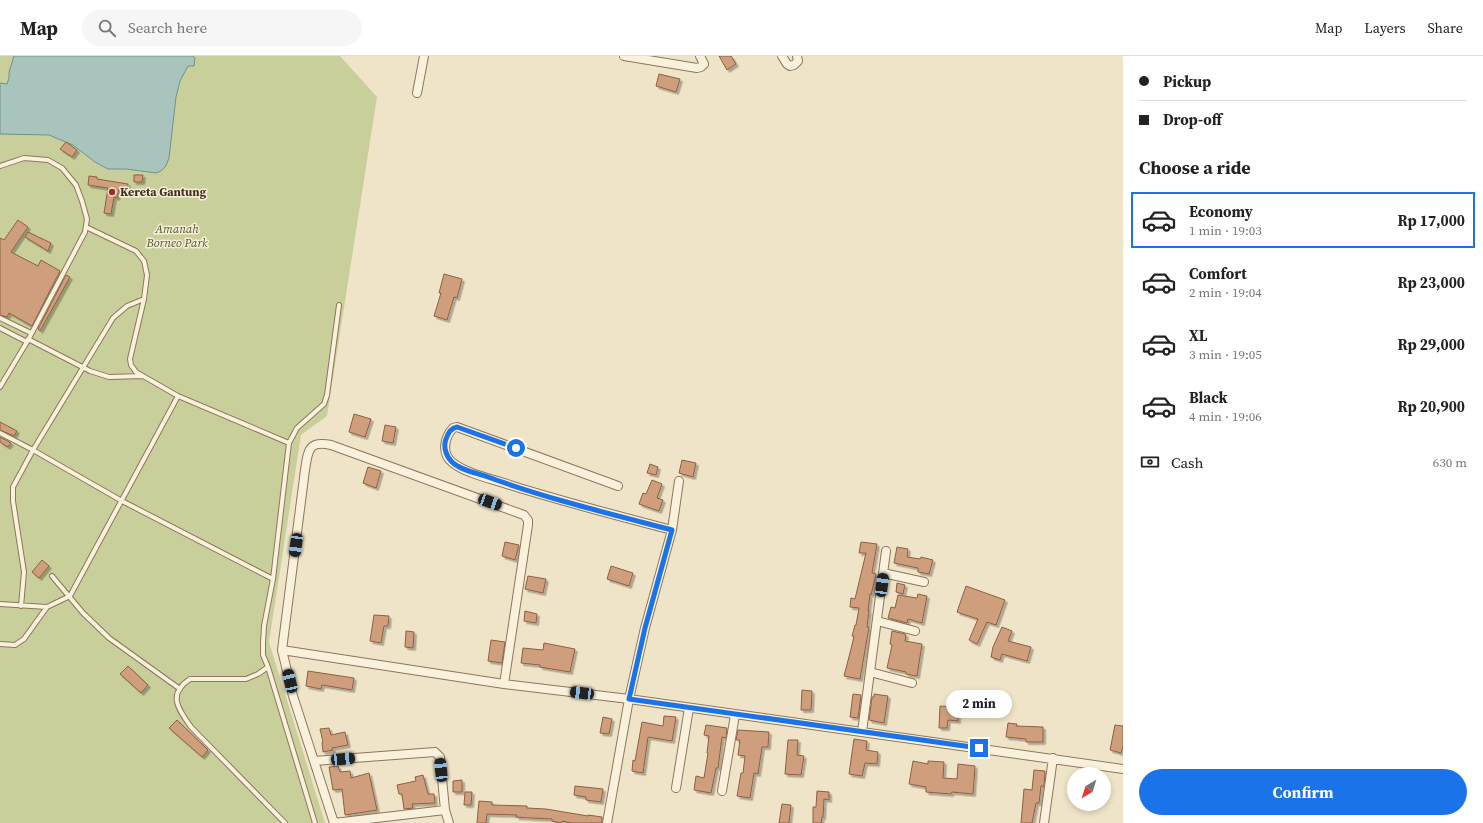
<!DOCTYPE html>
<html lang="en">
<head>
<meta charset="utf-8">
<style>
	:root { --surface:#fff; --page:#f6f6f6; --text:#222; --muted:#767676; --line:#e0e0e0; --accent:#1a73e8 }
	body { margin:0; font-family:"Source Serif 4",serif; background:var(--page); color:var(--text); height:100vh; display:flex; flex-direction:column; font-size:15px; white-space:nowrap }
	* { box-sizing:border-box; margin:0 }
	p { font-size:13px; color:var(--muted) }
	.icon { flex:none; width:22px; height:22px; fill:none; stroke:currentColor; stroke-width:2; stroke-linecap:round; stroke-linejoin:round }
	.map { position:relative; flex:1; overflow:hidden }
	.side { display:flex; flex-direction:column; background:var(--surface); width:360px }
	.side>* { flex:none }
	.guide { display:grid; align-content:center; height:88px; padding:0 16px; background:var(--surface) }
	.needle { width:26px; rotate:218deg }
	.buttons { position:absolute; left:1067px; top:711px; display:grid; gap:8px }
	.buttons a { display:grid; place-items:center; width:44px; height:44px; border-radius:50%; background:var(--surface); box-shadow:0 2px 6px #0003; font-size:20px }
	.end { position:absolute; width:18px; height:18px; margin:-9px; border:5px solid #1a73e8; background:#fff; box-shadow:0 0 0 2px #fff }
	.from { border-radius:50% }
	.bubble { position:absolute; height:28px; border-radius:14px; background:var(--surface); box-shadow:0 2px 6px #0003; font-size:13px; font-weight:700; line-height:28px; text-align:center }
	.car { position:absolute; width:12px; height:24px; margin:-12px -6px; border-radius:5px; box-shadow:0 0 3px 1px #0007; background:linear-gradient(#222 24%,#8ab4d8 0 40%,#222 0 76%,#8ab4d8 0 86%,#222 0) }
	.guide b { display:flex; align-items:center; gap:14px; height:38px; font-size:15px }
	.guide b+b { border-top:1px solid var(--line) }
	.guide i { width:10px; height:10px; background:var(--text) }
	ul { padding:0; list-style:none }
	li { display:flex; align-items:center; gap:12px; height:56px; margin:0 8px 6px; padding:0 8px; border:2px solid transparent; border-radius:0px }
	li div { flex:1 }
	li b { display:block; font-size:15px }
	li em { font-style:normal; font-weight:700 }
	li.on { border-color:var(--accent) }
	li>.icon { width:36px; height:36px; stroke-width:1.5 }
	h2 { padding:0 16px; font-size:18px; line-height:48px }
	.pay { display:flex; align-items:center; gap:10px; height:44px; padding:0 16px; font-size:15px }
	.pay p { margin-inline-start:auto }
	.action { display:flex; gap:8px; margin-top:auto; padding:8px 16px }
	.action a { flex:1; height:46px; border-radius:24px; background:var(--accent); color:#fff; font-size:16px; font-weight:700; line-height:46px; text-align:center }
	header { display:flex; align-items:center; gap:24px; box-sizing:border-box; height:56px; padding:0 20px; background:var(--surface); border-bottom:1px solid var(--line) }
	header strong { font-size:19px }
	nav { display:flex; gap:22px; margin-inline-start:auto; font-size:14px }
	.search { width:280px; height:36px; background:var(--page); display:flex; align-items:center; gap:10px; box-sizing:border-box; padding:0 14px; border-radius:22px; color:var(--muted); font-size:15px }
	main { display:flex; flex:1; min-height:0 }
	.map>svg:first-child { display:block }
</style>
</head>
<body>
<header>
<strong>Map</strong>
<div class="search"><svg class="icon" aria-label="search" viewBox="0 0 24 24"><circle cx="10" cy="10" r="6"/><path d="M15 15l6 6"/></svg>Search here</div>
<nav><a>Map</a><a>Layers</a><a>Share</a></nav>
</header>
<main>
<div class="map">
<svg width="1123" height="767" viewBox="0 0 1123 767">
	<defs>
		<filter id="shadow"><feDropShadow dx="2.5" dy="2.5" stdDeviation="0" flood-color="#0004"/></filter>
	</defs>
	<rect width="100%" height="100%" fill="#f0e4c8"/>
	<path fill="#c9cf9b" d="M0 0H340L377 41 327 360 301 379 269 586 325 767H0Z"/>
	<path fill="#a9c4bc" stroke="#6f938a" d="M14 0H193L195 2 194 10H188L180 25 176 41 169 102 166 110 161 115 156 117 126 113H108L95 106 73 89 49 79 0 78V27L7 28 9 22V16Z"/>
	<path fill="#cf9f7d" stroke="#8d5f41" filter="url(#shadow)" d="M719 0H731L736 8 727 14Z
		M659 18 680 23 676 36 656 30Z
		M66 86 77 94 72 101 60 93Z
		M134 119H143L142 126H134Z
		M89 120 97 121V123L128 128 127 134 119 133 117 142 114 141 111 158 104 157 108 132 88 129Z
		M18 164 28 171 11 196 38 210 41 204 60 215 32 270 9 257 7 261 0 259V182L4 184Z
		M28 176 51 187 48 195 25 181Z
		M444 218 462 223 457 242 454 241 447 264 434 260 441 237H439Z
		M66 219 70 221 40 275 38 273Z
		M354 358 371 363 365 381 349 376Z
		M0 366 17 375 14 380 0 374Z
		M385 369 396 371 393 387 382 385Z
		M0 381 11 387 8 391 0 386Z
		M682 404 696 407 693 421 679 417Z
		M650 408 658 411 656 419 647 417Z
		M368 411 381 415 376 432 363 427Z
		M652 424 662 428 657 442 663 444 659 455 639 448 643 437 646 438Z
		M505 486 519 489 515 504 502 500Z
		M861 486 877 488 872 517 876 518 871 539 870 538 868 555H869L867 571H869L860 623 844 620 851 593 854 580H852L855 569H856L859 552 850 551 851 542 855 543 866 497H859Z
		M897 491 908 493 907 501 920 503 921 501 933 504 929 518 918 516V512L894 507Z
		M42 504 49 510 39 522 32 516Z
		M611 510 633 517 629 530 607 523Z
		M528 520 546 523 543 537 525 533Z
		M897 527 905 529 903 538 896 536Z
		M966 530 1005 544 996 569 987 566 977 588 969 584 978 563 957 556Z
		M918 538 927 540 922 567 908 563 907 567 888 562 891 551 895 552 898 539 917 542Z
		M525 555 537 558 536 567 524 565Z
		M374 559 389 560 388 570H384L381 587 370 585Z
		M1002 571 1012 575 1008 585 1031 591 1027 605 1002 598 1000 604 991 601 993 591Z
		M406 575 414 576 413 592 405 591Z
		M892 575 905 578 906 579 905 585 922 588 917 620 906 618V616L887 612 892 589 890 588Z
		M491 584 505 586 502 607 488 605Z
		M544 587 575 593 570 616 540 611V609L521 607 523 592 543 594Z
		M128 610 148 629 141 637 120 618Z
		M308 615 354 622 352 634 322 629 321 633 306 630Z
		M802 634 812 635 811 654H801Z
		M853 638 861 639 858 662 850 661Z
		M874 638 888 640 884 667 869 664 872 641H874Z
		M940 650 958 651V665L948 664 947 672H939Z
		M664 660 676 661 672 685 648 681 643 717 632 715 633 704 635 705 642 666 663 670Z
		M603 661 612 663 609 678 600 677Z
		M177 664 208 694 202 701 169 672Z
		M1008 667 1017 668 1016 670 1043 671V686H1026V683L1006 681Z
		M706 669 727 672 726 682 722 681 718 712H716L711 737 694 734 696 720 704 722 708 697H707L709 680 704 679Z
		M1115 669 1123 670V690L1121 697 1110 694Z
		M329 672 331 679 345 676 348 689 332 692 333 694 323 696 322 686H323L320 673Z
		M738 674 769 676 768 691H762L758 718 754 717 750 742 737 740 741 717H743L745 700 738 699 740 684H736Z
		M854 683 867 685 866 694 878 696 877 708 865 707 862 720 849 718Z
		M788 684H798L797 699 804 700 801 719 785 718Z
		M913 705 928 708V705L944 706 943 722 957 723 958 708 975 710 973 738 952 736 951 738 926 736V731L909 728Z
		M338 710 340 716 350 715 351 722 369 717 377 754 345 759 342 733 333 734 329 711Z
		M1034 714 1045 715 1044 730H1041L1039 747H1036L1032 767H1021L1024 733 1032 734Z
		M423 719 428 738H434L435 747 412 748 413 752 404 753 402 738H399L397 729 416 725 415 721Z
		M462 724V736H453V725Z
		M575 730 603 733 601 746 586 744V741L574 739Z
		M817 735 829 736V744L824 743 823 761H822L821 767H813V751H816Z
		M465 736H472L471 749H464Z
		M479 745 492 746V749L527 750V752L546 753 588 760V759L602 761V767H572L562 765 561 767 552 765V763L531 762 516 761 517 759 487 758 486 767H477Z
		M782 748 791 749 789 767H779Z"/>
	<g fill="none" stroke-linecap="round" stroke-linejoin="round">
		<g stroke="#8d765c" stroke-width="6">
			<path id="lane" d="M0 110 24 102 48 104 62 112 76 129 82 145 87 163 85 176 27 286 0 331
				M86 171 136 195 144 205 147 219 144 243 130 303 131 309 136 316 178 340 289 387
				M0 262 31 277
				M0 272 27 286
				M28 283 90 315 109 321 143 320
				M0 377 33 394 122 445 273 523
				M52 520 83 557 109 582 180 633
				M0 548 47 551 70 540 178 340
				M21 550 24 516 13 445V431L33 394 113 262 127 250 144 243
				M0 588 15 589 24 583 47 551
				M268 611 258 618 246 623H190C167 638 178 653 191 671L285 767
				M315 767 268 611 263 599V587L264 570 273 523 289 387 297 372 324 348 327 339 339 249"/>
		</g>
		<g stroke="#8d765c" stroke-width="10">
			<path id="street" d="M624 0 697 12 701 11 704 8 700 0
				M782 0 787 8 790 10 794 9 798 5 797 0
				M417 37 424 0
				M618 430 457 371 453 372C444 382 441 398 453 407 467 418 493 423 510 429 564 446 618 460 672 474
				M883 517 924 526
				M877 565 915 575
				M282 594 504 628 629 643 1123 713
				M870 616 912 627
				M862 676 886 495
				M314 705 435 696 440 701 445 754 449 767
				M676 732 689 652
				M722 735 735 659
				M445 754 334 767 293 640 282 594 305 414C308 395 308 384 331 389L524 459 528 464V469L504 628
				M607 767 629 643 645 572 672 474 679 425
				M1044 767 1053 702"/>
		</g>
		<use href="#lane" stroke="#faf1dc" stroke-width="4"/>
		<use href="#street" stroke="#faf1dc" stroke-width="8"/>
	</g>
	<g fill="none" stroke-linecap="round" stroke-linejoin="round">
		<path stroke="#1a73e8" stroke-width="5" d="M516 392 457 371C451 372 448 377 446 383 443 391 446 400 452 406 460 414 477 417 488 421 548 443 611 458 672 474L645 572 629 643 979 692"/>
	</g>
	<circle fill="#9e2a2b" stroke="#f7eed8" stroke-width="1.5" cx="112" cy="136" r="4"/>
	<g text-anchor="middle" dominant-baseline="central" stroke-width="3" stroke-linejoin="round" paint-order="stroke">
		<g font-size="12" font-weight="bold" fill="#3d2e20" stroke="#f7eed8" text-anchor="start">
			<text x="120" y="136">Kereta Gantung</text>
		</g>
		<g font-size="12" font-style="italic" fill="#4d5a26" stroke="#f7eed8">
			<text x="177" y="173">Amanah<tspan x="177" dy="14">Borneo Park</tspan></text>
		</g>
	</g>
</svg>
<div class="buttons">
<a><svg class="needle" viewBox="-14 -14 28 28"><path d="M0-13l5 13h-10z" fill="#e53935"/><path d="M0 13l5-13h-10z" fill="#767676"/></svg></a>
</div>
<i class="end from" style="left:516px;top:392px"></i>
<i class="end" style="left:979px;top:692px"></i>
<div class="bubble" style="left:946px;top:634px;width:66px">2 min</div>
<i class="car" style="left:490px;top:446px;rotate:110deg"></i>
<i class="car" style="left:296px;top:489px;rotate:188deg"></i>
<i class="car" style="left:882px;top:529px;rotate:8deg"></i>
<i class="car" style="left:290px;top:625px;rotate:347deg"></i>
<i class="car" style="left:582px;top:637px;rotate:277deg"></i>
<i class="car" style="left:343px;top:703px;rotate:85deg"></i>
<i class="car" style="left:441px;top:714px;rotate:354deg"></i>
</div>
<section class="side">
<div class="guide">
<b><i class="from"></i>Pickup</b>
<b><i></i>Drop-off</b>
</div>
<h2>Choose a ride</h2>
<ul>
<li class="on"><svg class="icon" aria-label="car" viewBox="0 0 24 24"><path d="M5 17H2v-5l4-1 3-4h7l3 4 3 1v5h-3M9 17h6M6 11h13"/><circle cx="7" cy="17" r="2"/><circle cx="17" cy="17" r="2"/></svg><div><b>Economy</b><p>1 min · 19:03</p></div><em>Rp 17,000</em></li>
<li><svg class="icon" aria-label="car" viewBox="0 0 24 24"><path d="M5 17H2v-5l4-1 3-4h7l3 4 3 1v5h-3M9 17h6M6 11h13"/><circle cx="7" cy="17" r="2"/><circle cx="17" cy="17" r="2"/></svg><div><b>Comfort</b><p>2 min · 19:04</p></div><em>Rp 23,000</em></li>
<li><svg class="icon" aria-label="car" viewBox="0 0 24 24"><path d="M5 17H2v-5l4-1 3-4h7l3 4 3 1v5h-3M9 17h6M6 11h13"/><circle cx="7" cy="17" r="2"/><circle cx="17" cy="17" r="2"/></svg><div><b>XL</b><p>3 min · 19:05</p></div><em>Rp 29,000</em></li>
<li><svg class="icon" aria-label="car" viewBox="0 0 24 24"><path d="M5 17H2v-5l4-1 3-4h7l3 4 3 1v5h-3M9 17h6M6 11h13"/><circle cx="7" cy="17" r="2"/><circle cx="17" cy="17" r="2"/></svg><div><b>Black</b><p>4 min · 19:06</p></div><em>Rp 20,900</em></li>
</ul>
<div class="pay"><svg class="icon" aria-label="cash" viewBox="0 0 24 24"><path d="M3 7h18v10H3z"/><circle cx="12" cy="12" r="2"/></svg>Cash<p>630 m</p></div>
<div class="action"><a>Confirm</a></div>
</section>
</main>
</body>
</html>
